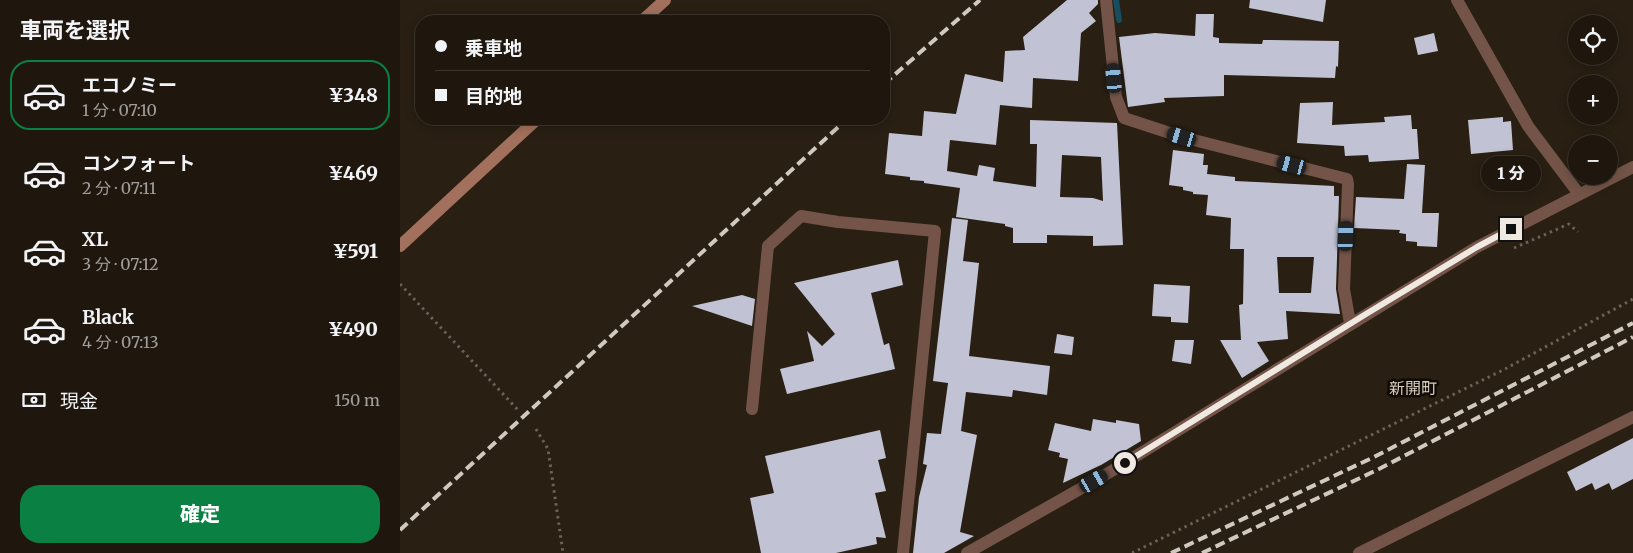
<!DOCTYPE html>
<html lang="ja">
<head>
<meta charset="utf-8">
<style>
	:root { --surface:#1f170e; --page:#272017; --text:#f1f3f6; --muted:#a19f9e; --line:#3c362e; --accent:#0b8043 }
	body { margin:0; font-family:Merriweather,"Noto Sans JP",serif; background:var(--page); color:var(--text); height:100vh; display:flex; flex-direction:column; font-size:19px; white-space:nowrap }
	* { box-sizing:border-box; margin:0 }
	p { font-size:16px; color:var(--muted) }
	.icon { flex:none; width:28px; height:28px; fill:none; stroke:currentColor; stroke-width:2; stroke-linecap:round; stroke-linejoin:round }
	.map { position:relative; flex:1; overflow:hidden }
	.panel { display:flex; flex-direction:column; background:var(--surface); width:400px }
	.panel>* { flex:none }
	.top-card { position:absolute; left:15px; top:15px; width:475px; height:110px; border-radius:20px; box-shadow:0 2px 12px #0003,0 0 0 1px var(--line); display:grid; align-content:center; height:110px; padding:0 20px; background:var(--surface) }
	.controls { position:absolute; left:1168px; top:15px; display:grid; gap:10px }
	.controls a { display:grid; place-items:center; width:50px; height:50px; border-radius:50%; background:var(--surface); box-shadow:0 2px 12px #0003,0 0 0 1px var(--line); font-size:25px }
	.end { position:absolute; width:22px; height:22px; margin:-11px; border:6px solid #efe9e1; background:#111; box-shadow:0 0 0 2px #111 }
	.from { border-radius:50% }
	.bubble { position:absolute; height:35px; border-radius:18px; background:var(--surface); box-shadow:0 2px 12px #0003,0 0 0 1px var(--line); font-size:16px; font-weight:800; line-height:35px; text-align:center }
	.car { position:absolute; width:15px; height:30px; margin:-15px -8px; border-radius:6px; box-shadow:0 0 4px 1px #0007; background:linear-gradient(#222 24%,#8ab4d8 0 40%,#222 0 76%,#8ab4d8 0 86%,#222 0) }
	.top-card b { display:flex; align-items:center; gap:18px; height:48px; font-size:19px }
	.top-card b+b { border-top:1px solid var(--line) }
	.top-card i { width:12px; height:12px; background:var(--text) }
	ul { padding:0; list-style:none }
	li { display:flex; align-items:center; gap:15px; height:70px; margin:0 10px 8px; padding:0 10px; border:2px solid transparent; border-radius:20px }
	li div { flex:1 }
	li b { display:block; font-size:19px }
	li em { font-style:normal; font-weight:800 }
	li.selected { border-color:var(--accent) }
	li>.icon { width:45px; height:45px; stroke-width:1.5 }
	h2 { padding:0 20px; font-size:22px; line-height:60px }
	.pay { display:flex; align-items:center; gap:12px; height:55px; padding:0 20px; font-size:19px }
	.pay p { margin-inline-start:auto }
	.primary-button { display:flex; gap:10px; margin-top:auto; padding:10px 20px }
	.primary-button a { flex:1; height:58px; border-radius:20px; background:var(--accent); color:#fff; font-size:20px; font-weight:800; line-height:58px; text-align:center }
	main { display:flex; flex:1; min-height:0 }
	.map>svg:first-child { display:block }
</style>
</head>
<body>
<main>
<section class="panel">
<h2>車両を選択</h2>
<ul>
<li class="selected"><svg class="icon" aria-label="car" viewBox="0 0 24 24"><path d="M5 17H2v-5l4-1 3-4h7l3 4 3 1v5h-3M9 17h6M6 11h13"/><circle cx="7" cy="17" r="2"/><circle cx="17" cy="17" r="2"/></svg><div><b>エコノミー</b><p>1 分 · 07:10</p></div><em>¥348</em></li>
<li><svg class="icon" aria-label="car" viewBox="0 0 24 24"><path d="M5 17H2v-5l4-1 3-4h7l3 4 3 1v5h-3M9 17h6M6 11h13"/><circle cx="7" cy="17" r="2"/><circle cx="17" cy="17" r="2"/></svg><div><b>コンフォート</b><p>2 分 · 07:11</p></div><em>¥469</em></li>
<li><svg class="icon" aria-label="car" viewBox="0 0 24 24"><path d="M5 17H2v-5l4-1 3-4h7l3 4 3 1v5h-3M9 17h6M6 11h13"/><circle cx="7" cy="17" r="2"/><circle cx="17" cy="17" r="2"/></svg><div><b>XL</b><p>3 分 · 07:12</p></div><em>¥591</em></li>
<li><svg class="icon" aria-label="car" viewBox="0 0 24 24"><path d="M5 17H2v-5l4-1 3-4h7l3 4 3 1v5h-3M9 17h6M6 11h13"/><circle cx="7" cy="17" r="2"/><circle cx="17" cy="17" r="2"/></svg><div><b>Black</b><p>4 分 · 07:13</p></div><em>¥490</em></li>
</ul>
<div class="pay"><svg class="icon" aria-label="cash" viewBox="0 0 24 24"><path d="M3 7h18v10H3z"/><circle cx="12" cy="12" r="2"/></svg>現金<p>150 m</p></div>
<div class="primary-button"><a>確定</a></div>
</section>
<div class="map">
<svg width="1233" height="553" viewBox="0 0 1233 553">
	<rect width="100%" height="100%" fill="#291f13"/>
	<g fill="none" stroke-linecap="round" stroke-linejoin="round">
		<path stroke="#164d5f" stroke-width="6" d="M716 0 719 20"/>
	</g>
	<path fill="#c1c2d4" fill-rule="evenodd" d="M667 0H698V4L689 13 696 21 681 33 678 81 633 78 632 108 600 105 596 145 550 140 547 171 577 176 579 165 595 168 593 181 636 187 637 144H630V120L717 123 723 245 693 246V236L647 235V243H613V228L605 226V224L556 217 560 188 524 183V181L510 180V177L485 174 489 133 522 136 524 111 556 114 565 74 603 82 605 51 625 50 623 37ZM662 155 701 157 703 201 693 198 660 197Z
		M850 0H926L923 22 849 8Z
		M796 14H814L813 37 819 38V43L862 44 863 40 939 41 938 67 936 66 935 78 824 75V96L764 98 765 102 728 107 719 37 755 33 795 36Z
		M1034 33 1038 51 1018 55 1014 38Z
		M933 102 932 125 985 122 984 117 1011 115 1012 129H1017L1019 159 969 162 968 155 945 156 944 146 897 143 900 103Z
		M1103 117V122L1111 121 1113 150 1071 154 1068 120Z
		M773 150 804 154 803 165H808L807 174 835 177V181L934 186V196H939L936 289 940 314 886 311 888 339 857 342 869 361 842 378 820 340H841L839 305 843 304 844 249H830L831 218 806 215 808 195 793 194V192L783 190V187L769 185ZM877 257H914L911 293H879Z
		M1007 164 1025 165 1022 213H1039L1037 247 1017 246V242L1006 241V234L999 233 1000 230 954 228 956 197 1004 199Z
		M552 218 568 220 563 261 579 263 569 356 650 366 647 395 613 390 612 397 566 392 561 431 577 435 560 532 574 536 544 553H513L519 497 527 465 523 464 527 433 541 434 548 383 533 381Z
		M498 260 503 285 471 293 484 345 489 343 495 369 387 394 380 369 414 361 407 331 422 346 435 334 394 283Z
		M754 284 790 286 788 323 771 322V317L752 316Z
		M342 295 355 299 352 326 292 306Z
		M657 334 674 337 672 355 654 353Z
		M775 340H794L791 364 772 361Z
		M693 419 716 423V420L739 424 741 441 701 465 663 483 668 459 659 457 660 453 648 450 655 423 691 431Z
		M480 430 486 458 478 460 486 491 475 493 486 538 476 537 477 544 436 553H361L350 498 374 493 365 456Z
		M1233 438V479L1212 490 1209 483 1195 490 1192 483 1176 491 1167 472Z"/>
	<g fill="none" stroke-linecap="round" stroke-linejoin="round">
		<path stroke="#6a6157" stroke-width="3" stroke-dasharray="2.5 4" stroke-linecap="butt" d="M1114 248 1169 224 1178 232
			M0 284 118 410
			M136 429 148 449 163 553
			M732 553 1105 369 1233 299"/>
		<path stroke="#745448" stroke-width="12" d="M706 0 716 97 724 118 782 137 947 179 948 184 944 289 950 323
			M1057 0 1128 126 1179 194
			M352 409 368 246 401 216 438 222 535 231 503 553
			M567 553 710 472 1077 247 1233 167
			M959 553 1233 417"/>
		<path stroke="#a3705d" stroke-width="12" d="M242 21 265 0
			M0 246 137 119"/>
		<path stroke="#cfc9c0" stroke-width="4" stroke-dasharray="10 5" stroke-linecap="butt" d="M484 84 580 0
			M0 530 447 119
			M771 553 974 457 1233 323
			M802 553 979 469 1233 337"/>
	</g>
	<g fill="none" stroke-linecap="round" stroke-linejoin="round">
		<path stroke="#efe9e1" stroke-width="6" d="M725 463 966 314 1077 247 1111 229"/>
	</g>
	<g text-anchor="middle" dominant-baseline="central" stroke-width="5" stroke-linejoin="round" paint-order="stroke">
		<g font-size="16" fill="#dacdbd" stroke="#0e0a06">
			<text x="1013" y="388">新開町</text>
		</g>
	</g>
</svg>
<div class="controls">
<a><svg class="icon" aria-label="locate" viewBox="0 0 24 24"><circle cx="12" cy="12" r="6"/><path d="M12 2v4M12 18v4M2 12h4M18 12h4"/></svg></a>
<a>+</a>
<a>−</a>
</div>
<i class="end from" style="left:725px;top:463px"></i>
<i class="end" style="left:1111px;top:229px"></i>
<div class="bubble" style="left:1081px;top:156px;width:60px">1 分</div>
<i class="car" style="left:714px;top:78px;rotate:355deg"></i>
<i class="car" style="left:782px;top:137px;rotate:287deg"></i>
<i class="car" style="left:892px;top:165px;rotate:285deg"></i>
<i class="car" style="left:946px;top:236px;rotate:2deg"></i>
<i class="car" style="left:694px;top:481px;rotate:60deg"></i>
<div class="top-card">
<b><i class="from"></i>乗車地</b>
<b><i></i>目的地</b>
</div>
</div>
</main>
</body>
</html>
